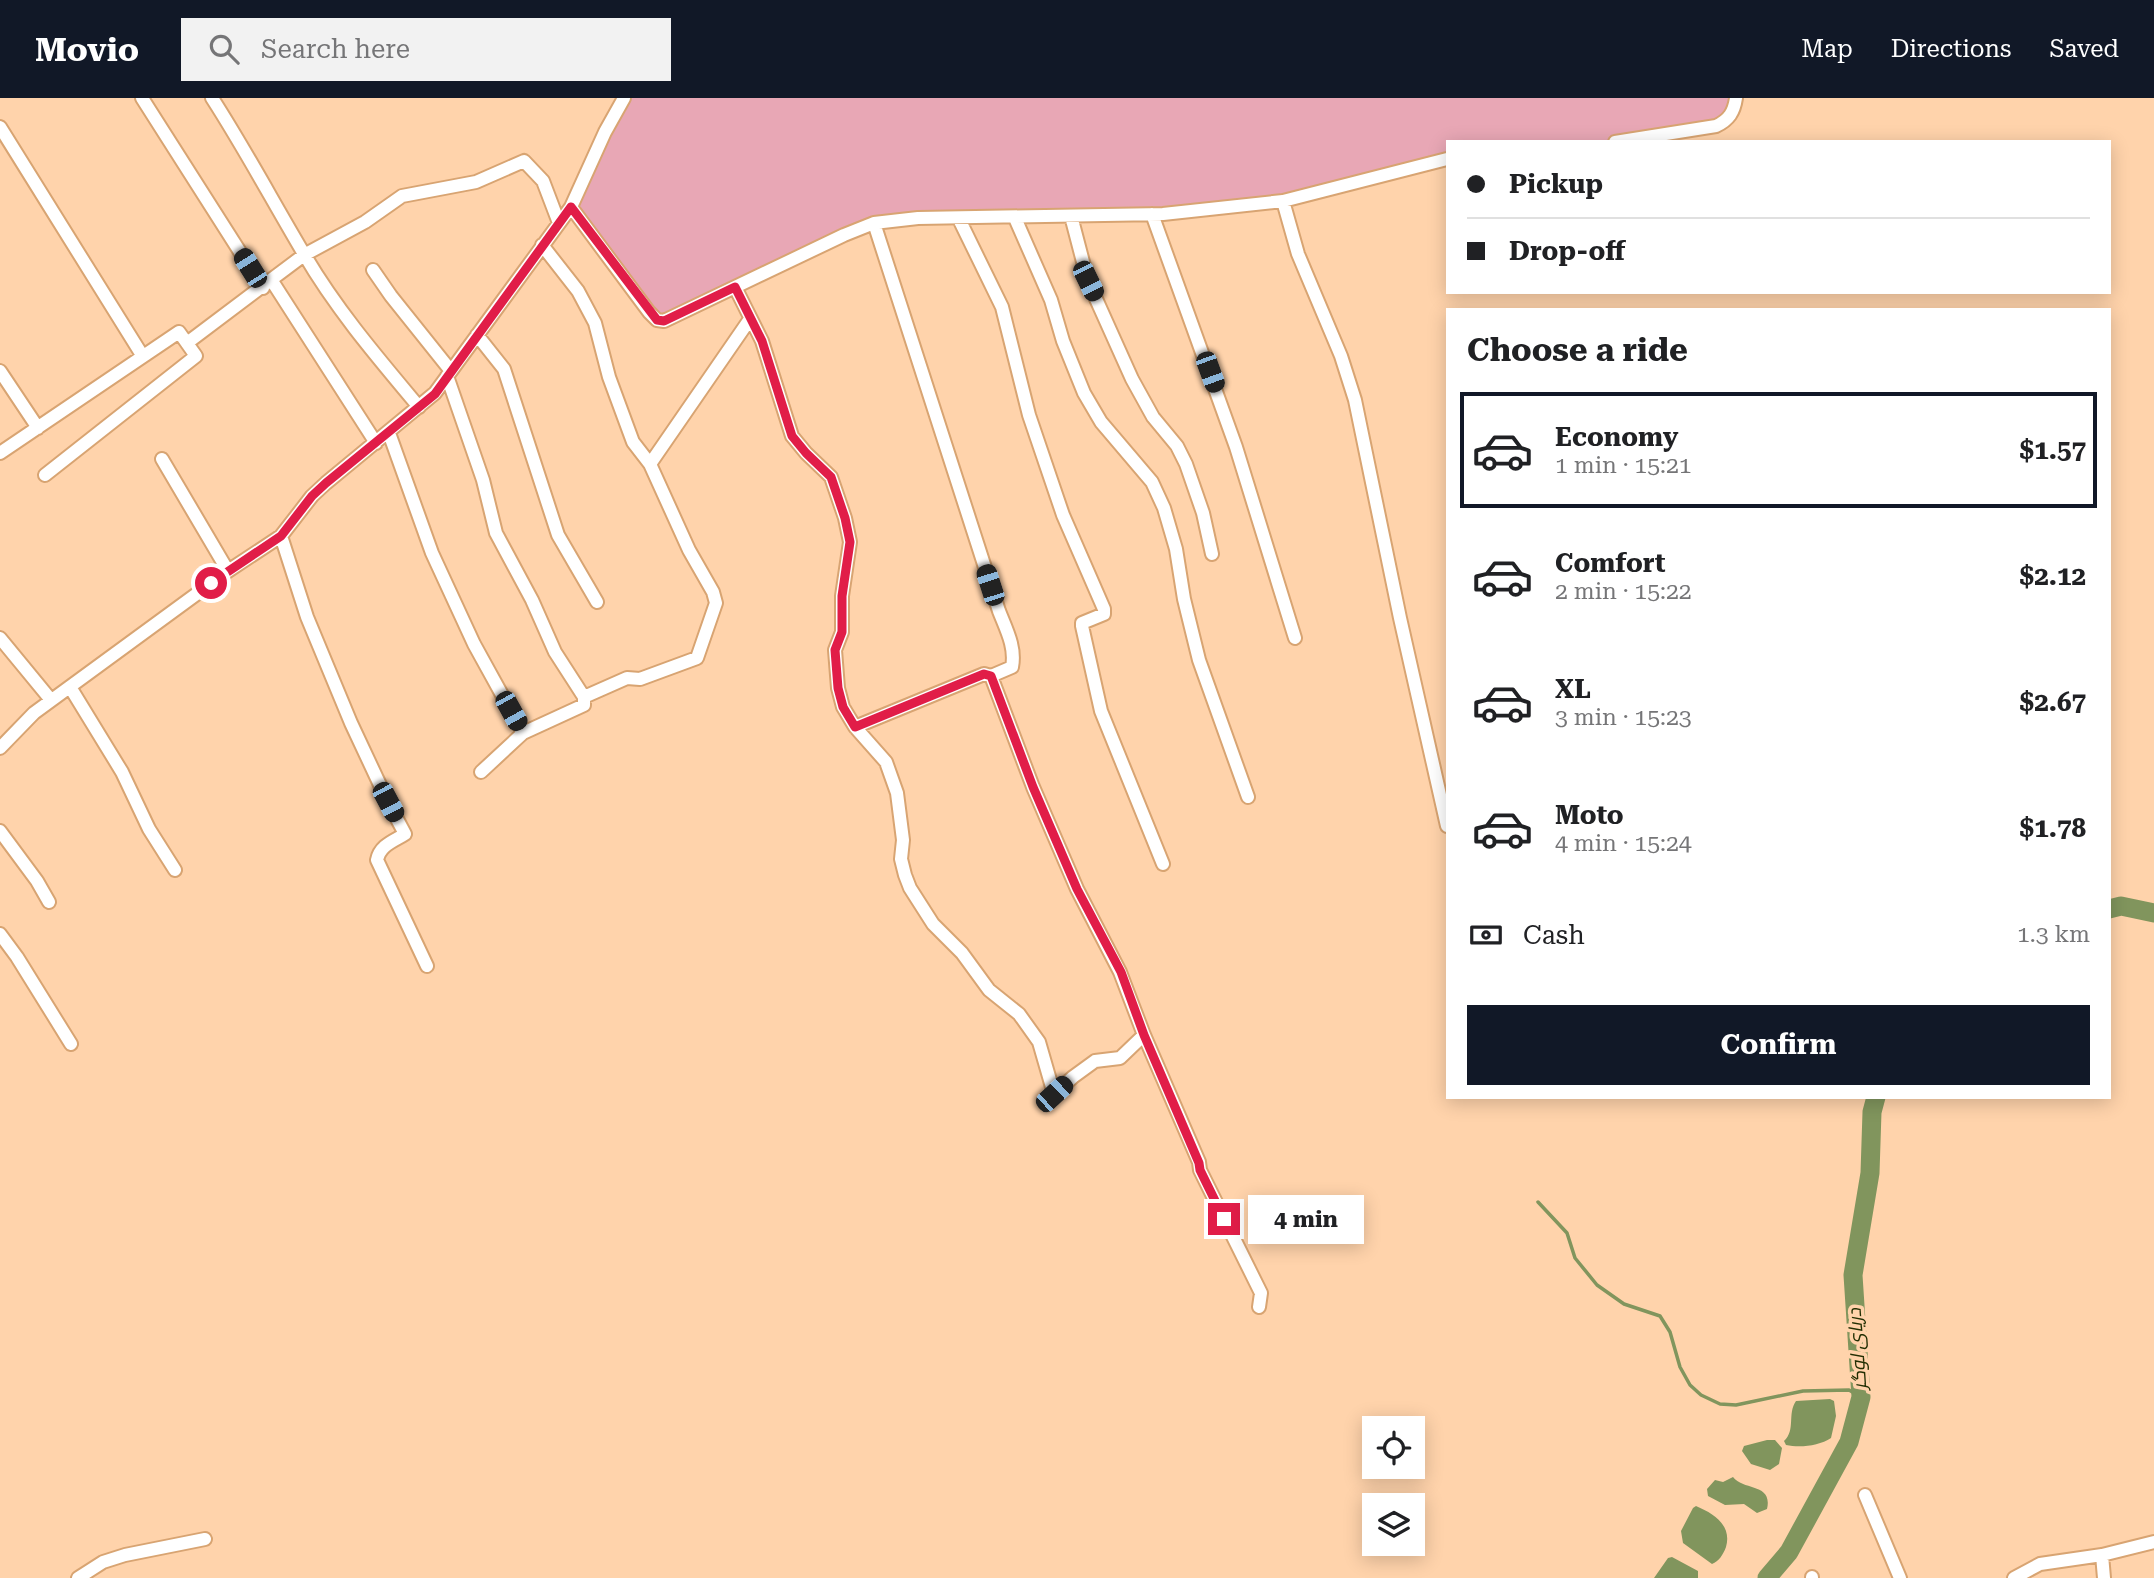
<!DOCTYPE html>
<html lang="en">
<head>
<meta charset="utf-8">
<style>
	:root { --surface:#fff; --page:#f2f2f2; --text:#202124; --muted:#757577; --line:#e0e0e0; --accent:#111827 }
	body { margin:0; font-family:"Roboto Serif",Cairo,serif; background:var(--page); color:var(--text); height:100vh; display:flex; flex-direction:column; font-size:26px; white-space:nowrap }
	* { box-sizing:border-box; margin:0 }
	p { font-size:23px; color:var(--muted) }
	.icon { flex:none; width:38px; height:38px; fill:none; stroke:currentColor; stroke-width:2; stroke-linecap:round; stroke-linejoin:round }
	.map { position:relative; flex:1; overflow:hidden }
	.panel { position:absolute; left:1446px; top:210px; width:665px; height:791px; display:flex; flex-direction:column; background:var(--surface); border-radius:0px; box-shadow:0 4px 18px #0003 }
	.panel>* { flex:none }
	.banner { position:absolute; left:1446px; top:42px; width:665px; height:154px; border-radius:0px; box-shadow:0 4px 18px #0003; display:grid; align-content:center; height:154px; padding:0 21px; background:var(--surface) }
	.fabs { position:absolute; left:1362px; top:1318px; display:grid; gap:14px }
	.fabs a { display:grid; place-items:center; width:63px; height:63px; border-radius:0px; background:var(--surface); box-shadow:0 4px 18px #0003; font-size:35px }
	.end { position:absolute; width:32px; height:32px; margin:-16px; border:9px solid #e11d48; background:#fff; box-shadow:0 0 0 4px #fff }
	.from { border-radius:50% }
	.bubble { position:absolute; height:49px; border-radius:0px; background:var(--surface); box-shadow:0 4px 18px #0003; font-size:23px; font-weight:700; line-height:49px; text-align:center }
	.car { position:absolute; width:21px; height:42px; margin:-21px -10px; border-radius:9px; box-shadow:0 0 5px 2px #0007; background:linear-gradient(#222 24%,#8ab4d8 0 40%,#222 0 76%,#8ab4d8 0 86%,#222 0) }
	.banner b { display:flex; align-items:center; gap:24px; height:66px; font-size:26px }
	.banner b+b { border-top:2px solid var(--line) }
	.banner i { width:18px; height:18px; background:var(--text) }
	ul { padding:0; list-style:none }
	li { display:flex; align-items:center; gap:21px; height:116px; margin:0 14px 10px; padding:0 7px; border:4px solid transparent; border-radius:0px }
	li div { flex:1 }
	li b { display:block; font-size:26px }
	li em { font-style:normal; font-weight:700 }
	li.active { border-color:var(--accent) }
	li>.icon { width:63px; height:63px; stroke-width:1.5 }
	h2 { padding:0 21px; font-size:32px; line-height:84px }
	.pay { display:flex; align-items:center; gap:18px; height:77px; padding:0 21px; font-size:26px }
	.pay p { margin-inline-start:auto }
	.action { display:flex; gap:14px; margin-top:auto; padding:14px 21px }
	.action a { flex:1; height:80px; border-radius:0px; background:var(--accent); color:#fff; font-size:28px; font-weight:700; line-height:80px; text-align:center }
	header { display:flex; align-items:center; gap:42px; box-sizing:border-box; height:98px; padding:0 35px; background:var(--accent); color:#fff }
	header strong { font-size:33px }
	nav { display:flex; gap:38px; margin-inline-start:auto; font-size:24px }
	.search { width:490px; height:63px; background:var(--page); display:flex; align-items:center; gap:18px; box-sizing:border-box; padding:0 24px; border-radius:0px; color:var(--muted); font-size:26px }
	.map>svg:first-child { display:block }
</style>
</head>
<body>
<header>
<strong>Movio</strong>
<div class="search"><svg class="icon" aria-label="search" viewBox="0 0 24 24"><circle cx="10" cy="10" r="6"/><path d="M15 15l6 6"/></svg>Search here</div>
<nav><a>Map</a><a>Directions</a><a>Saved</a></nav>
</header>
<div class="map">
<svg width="2154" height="1480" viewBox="0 0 2154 1480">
	<rect width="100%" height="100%" fill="#ffd3ab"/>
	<path fill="#e8a7b5" d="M624 0H1736L1727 23 1615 44H1447V61L1237 108 874 125 657 222 571 109Z"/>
	<path fill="#81955d" d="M1830 1301 1834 1303 1836 1318 1831 1340C1819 1348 1800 1350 1786 1347L1784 1343C1796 1332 1787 1316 1796 1303Z
		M1767 1342H1775L1782 1350 1779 1366 1770 1372 1751 1366 1742 1353 1744 1348Z
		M1733 1379C1744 1393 1773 1385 1767 1411L1757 1415 1744 1406 1725 1407 1708 1398 1707 1391 1715 1382 1723 1384Z
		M1696 1408C1715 1416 1732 1428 1726 1449 1723 1457 1719 1463 1712 1466L1683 1445 1681 1433 1693 1410Z
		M1672 1459 1698 1473V1480H1654L1668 1460Z"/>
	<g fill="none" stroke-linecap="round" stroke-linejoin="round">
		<path stroke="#81955d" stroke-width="3.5" d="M1538 1104 1567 1135 1575 1160 1597 1187 1624 1206 1660 1218 1670 1234 1680 1269 1690 1287 1701 1297 1720 1306 1736 1307 1803 1293 1849 1292 1861 1299"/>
		<path stroke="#81955d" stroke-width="19" d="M2109 811 2121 808 2154 815
			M1767 1480 1789 1454 1849 1344 1861 1299 1853 1177 1870 1075 1872 1014 1876 999"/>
		<g stroke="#d8a472" stroke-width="16">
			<path id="minor" d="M142 0 263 190
				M212 0C245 51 273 104 304 156 336 211 378 260 419 309
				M0 29 142 257
				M1615 44 1716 28C1729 22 1734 14 1736 0
				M1283 103 1298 156 1341 258 1355 302 1400 520 1447 728
				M571 109 649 214 657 222 664 223 844 137 874 125 918 120 1163 116 1283 103 1447 61
				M1152 116 1236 349 1295 540
				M1071 118 1088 183 1132 281 1153 319 1177 348 1186 366 1203 415 1212 456
				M1015 120 1051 202 1063 243 1084 295 1101 324 1152 384 1164 410 1176 451 1184 501 1199 562 1248 699
				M959 121 1002 209 1029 317 1063 417 1104 511V516L1082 525V528L1101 613 1163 766
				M542 147 578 193 595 225 609 279 633 344 650 366
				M373 172 391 198 451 273
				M272 183 376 345
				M735 189 762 243 792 338 806 355 831 379 845 420 850 444 842 498V534L835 552 838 590 843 609 855 629 886 664 897 695 903 742 901 761 905 777 910 790 933 826 962 855 989 892 1019 916 1039 944 1054 996
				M477 237 504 271 558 437 597 504
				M187 245 304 157 365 124 402 98 476 84 524 63 543 83 559 125
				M0 273 38 330
				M447 278 483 382 496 435 532 502 555 554 584 599
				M389 335 432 455 474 546 523 635
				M0 355 179 234 196 258 45 377
				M162 361 228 473
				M281 438 307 519 351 625 388 704 405 736C394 743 380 747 377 762L427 868
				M0 540 51 602
				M991 578 1033 689 1077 791 1120 874 1144 937 1199 1064 1200 1072 1261 1195 1259 1209
				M70 589 122 674 149 731 175 772
				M855 629 984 576 991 578 1012 569C1016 549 1006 531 999 513L874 125
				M0 650 34 615 228 473 281 438 312 398 326 385 435 295 571 109 605 34 624 0
				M481 674 523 635 584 607V599L627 580 640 581 697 560 716 505 713 494 689 452 650 366 750 221
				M0 733 37 783 49 804
				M0 836 17 859 71 946
				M1054 996 1073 979 1095 963 1120 960 1144 937
				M1865 1397 1900 1480
				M2102 1457 2104 1480
				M1812 1479V1480
				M78 1480 103 1464 125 1457 205 1441
				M2014 1480 2040 1466 2102 1457 2154 1444"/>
		</g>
		<use href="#minor" stroke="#fff" stroke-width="12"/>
	</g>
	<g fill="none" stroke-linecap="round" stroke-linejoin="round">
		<path stroke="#e11d48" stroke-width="9" d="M211 485 281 438 312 398 326 385 435 296 571 109 657 222 664 223 735 189 762 243 792 338 806 355 831 379 845 420 850 444 842 498V534L835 552 838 590 843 609 855 629 984 576 991 578 1033 689 1077 791 1121 874 1144 937 1199 1065 1200 1072 1224 1121"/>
	</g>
	<g text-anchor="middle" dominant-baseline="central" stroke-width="7" stroke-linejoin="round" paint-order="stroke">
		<g font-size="19" font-style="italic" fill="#222f03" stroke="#ffd3ab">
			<text transform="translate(1857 1251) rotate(-94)">دریای لوگر</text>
		</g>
	</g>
</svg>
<div class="fabs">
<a><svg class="icon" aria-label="locate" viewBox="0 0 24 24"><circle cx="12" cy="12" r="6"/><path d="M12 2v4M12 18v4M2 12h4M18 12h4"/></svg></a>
<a><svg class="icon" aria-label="layers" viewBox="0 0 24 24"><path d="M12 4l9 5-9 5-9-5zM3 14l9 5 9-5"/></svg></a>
</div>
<i class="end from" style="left:211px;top:485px"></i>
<i class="end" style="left:1224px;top:1121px"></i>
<div class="bubble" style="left:1248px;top:1097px;width:116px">4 min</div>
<i class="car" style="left:250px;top:170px;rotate:328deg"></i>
<i class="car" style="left:1088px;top:183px;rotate:154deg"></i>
<i class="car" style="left:1210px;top:274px;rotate:160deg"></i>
<i class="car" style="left:990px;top:487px;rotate:342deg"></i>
<i class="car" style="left:511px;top:613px;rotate:151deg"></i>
<i class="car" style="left:388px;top:704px;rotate:152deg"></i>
<i class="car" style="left:1054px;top:996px;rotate:47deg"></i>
<div class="banner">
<b><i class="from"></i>Pickup</b>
<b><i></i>Drop-off</b>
</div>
<section class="panel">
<h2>Choose a ride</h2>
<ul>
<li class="active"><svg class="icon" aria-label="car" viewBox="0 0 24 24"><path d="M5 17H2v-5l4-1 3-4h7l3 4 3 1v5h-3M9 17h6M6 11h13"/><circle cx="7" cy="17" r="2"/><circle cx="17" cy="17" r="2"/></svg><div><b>Economy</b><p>1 min · 15:21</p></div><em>$1.57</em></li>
<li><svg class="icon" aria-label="car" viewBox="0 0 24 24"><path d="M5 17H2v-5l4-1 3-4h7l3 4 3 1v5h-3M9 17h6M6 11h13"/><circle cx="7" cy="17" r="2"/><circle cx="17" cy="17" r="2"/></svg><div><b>Comfort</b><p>2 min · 15:22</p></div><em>$2.12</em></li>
<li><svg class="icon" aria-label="car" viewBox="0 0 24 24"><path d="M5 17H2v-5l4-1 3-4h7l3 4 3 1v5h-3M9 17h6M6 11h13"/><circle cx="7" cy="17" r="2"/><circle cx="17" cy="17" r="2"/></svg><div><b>XL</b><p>3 min · 15:23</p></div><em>$2.67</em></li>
<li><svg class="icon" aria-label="car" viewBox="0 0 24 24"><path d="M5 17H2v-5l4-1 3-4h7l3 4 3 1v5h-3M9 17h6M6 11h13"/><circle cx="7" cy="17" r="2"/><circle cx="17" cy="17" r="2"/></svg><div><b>Moto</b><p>4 min · 15:24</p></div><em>$1.78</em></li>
</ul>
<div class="pay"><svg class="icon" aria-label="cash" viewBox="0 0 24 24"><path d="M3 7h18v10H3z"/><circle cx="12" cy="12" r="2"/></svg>Cash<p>1.3 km</p></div>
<div class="action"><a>Confirm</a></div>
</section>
</div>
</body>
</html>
